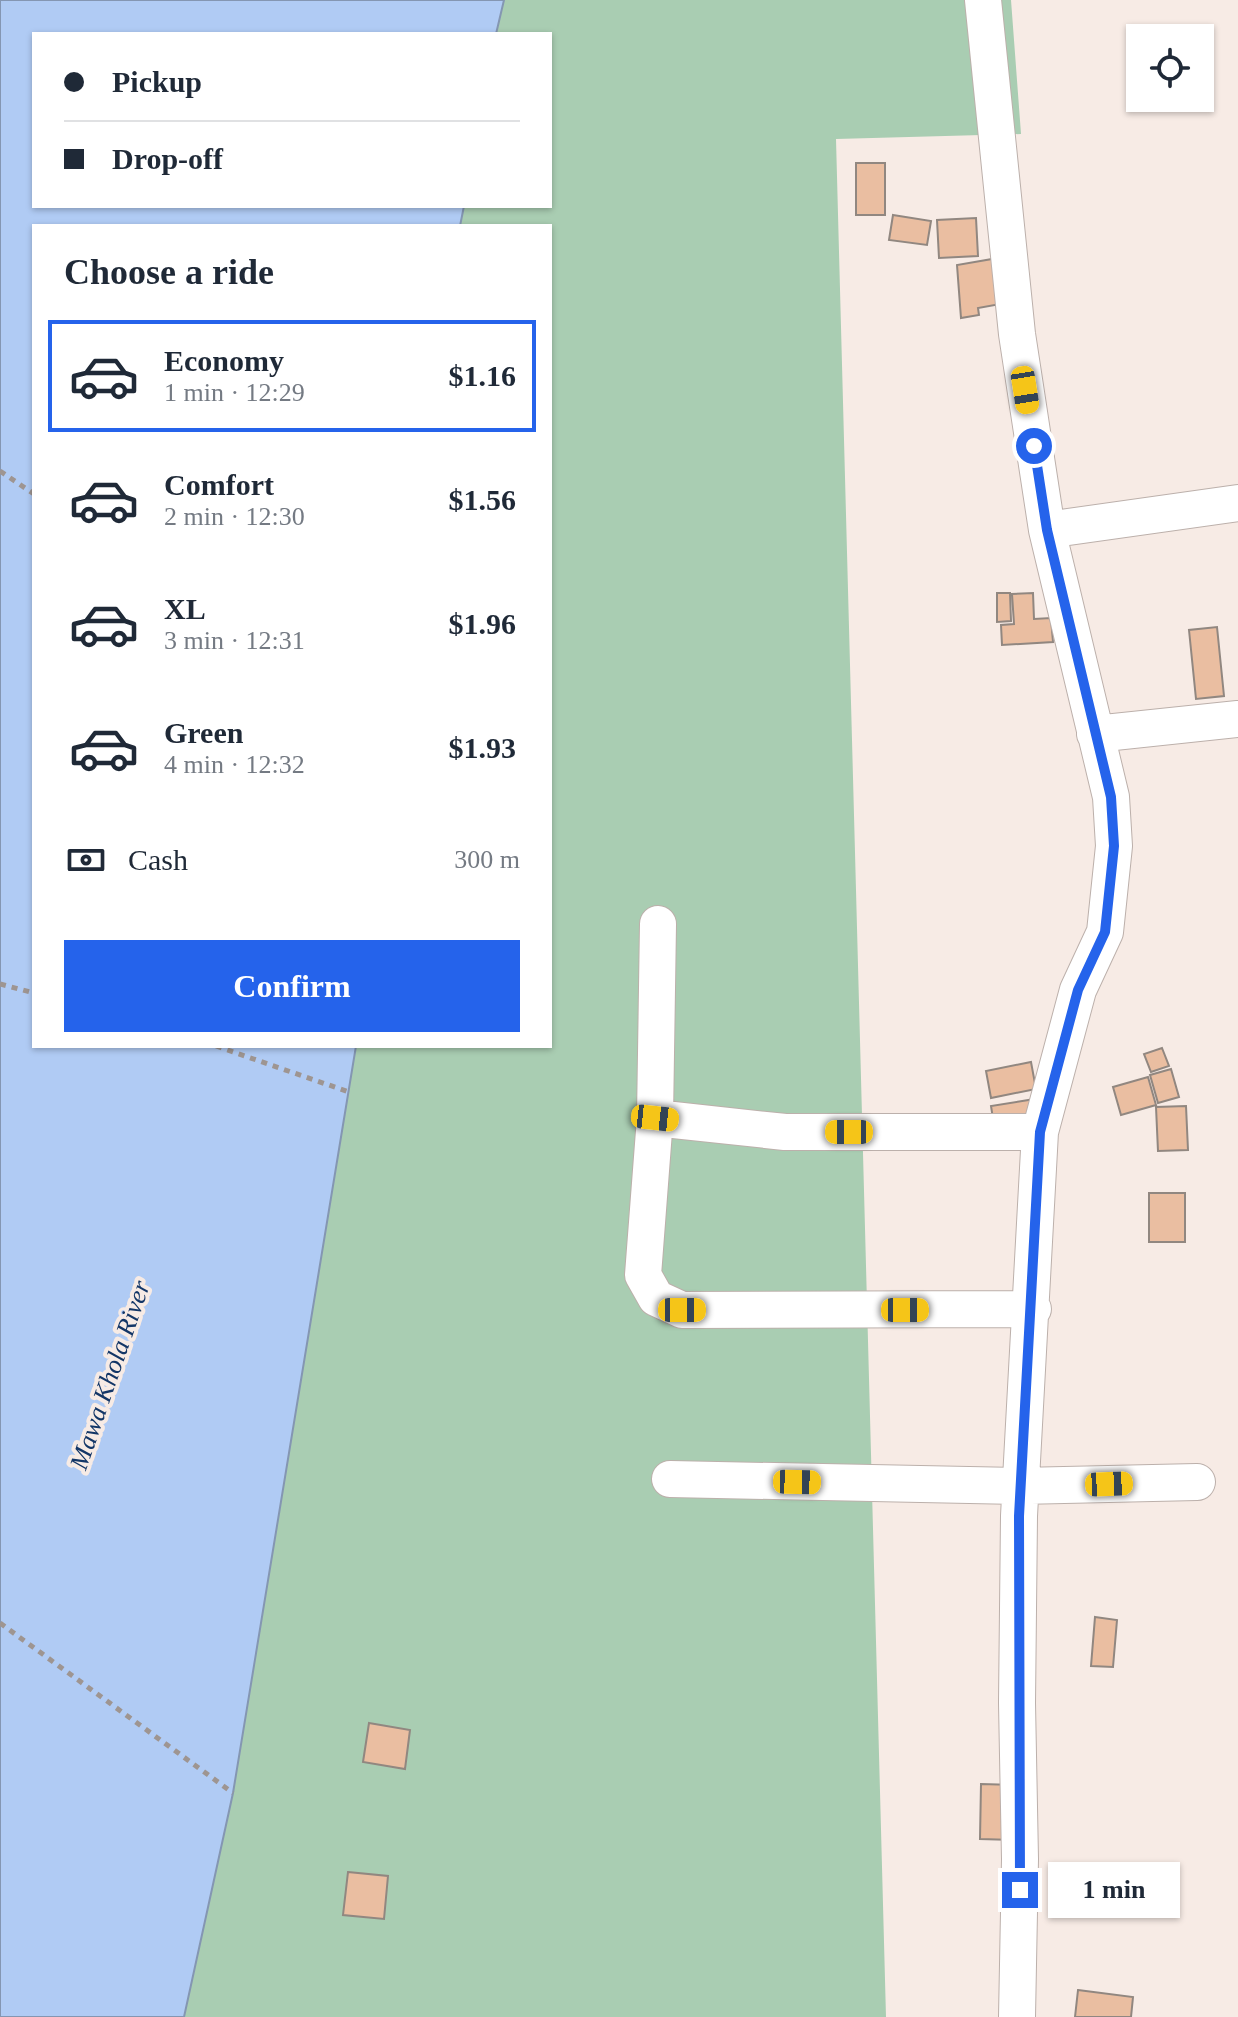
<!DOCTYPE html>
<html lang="en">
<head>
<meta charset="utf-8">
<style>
	:root { --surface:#fff; --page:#f2f2f3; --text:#1f2937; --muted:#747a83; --line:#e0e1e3; --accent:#2563eb }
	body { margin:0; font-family:"Times New Roman",serif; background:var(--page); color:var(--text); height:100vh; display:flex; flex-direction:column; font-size:30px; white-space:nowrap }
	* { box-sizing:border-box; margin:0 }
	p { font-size:26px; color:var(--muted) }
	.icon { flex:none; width:44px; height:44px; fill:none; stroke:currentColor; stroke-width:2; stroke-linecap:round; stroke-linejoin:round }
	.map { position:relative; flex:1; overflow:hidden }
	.side { position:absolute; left:32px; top:224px; width:520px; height:824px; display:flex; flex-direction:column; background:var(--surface); border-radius:0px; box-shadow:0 2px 6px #0004 }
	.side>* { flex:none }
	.hud { position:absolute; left:32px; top:32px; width:520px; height:176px; border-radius:0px; box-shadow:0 2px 6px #0004; display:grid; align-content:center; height:176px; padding:0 32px; background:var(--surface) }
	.tools { position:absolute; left:1126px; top:24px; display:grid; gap:16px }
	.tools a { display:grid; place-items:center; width:88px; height:88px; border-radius:0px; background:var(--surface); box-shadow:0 2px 6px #0004; font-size:40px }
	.end { position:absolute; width:36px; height:36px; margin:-18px; border:10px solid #2563eb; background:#fff; box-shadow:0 0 0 4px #fff }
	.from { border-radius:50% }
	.bubble { position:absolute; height:56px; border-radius:0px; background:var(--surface); box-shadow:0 2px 6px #0004; font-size:26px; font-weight:800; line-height:56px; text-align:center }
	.car { position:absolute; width:24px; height:48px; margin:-24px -12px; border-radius:10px; box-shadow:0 0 6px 2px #0007; background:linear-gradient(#f5c518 24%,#345 0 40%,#f5c518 0 76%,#345 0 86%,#f5c518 0) }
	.hud b { display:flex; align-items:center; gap:28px; height:76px; font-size:30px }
	.hud b+b { border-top:2px solid var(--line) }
	.hud i { width:20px; height:20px; background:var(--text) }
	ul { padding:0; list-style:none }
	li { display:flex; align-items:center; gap:24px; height:112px; margin:0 16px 12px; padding:0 16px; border:4px solid transparent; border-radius:0px }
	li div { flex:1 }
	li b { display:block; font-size:30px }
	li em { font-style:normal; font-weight:800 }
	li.on { border-color:var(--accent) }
	li>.icon { width:72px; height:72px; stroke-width:1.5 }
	h2 { padding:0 32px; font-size:36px; line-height:96px }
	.pay { display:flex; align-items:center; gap:20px; height:88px; padding:0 32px; font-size:30px }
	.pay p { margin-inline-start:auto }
	.action { display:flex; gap:16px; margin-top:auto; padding:16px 32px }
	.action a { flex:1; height:92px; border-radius:0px; background:var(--accent); color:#fff; font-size:32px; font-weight:800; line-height:92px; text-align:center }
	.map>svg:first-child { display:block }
</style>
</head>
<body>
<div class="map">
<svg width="1238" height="2017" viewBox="0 0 1238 2017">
	<rect width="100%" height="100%" fill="#f7ebe5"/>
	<path fill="#a9cdb2" d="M504 0H1011L1021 134 836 139 886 2017H184L233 1793 356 1046H550V226H460L464 206H550V34H496Z"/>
	<path fill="#b0cbf4" stroke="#8496b2" stroke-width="2" d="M0 0H504L496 34H34V206H464L460 226H34V1046H356L233 1793 184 2017H0Z"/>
	<path fill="#eabea1" stroke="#918780" stroke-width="2" d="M856 163H885V215H856Z
		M893 215 931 221 927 245 889 240Z
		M976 218 978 256 939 258 937 220Z
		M998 258 1006 303 978 308 979 315 961 318 957 265Z
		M997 593H1010L1011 621 997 622Z
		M1033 593 1034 619 1051 618 1053 642 1002 645 1001 625 1014 624 1012 594Z
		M1217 627 1224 696 1196 699 1189 630Z
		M1162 1048 1169 1066 1151 1072 1144 1054Z
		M1031 1062 1036 1089 991 1098 986 1071Z
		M1171 1069 1179 1097 1158 1103 1150 1075Z
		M1148 1077 1156 1105 1121 1115 1113 1087Z
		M1035 1099 1038 1119 994 1125 991 1106Z
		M1186 1106 1188 1150 1158 1151 1156 1107Z
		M1149 1193H1185V1242H1149Z
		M1095 1617 1117 1620 1113 1667 1091 1666Z
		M369 1723 410 1730 405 1769 363 1762Z
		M981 1784 1015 1785 1014 1840 980 1839Z
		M348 1872 388 1876 384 1919 343 1915Z
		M1078 1990 1133 1997 1131 2017H1075Z"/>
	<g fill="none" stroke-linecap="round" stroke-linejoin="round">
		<g stroke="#bcb0ab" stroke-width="38">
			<path id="street" d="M983 0 1017 334 1047 530 1111 797 1114 846 1105 932 1078 990 1040 1132 1019 1516 1017 1703 1020 1859 1017 2017
				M1047 530 1238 503
				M1095 734 1238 719
				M658 924 655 1118 643 1275 656 1298 682 1310 1033 1309
				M655 1118 785 1132H1040
				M670 1479 1020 1486 1197 1482"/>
		</g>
		<path stroke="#9e9591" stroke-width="5" stroke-dasharray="6 6" stroke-linecap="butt" d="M0 471 34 494
			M0 984 34 993
			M216 1046 349 1092
			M0 1623 233 1793"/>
		<use href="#street" stroke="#fff" stroke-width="36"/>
	</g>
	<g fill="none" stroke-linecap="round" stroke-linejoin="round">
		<path stroke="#2563eb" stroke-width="10" d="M1020 1890 1019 1516 1040 1132 1078 990 1105 932 1114 846 1111 797 1047 530 1034 446"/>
	</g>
	<g text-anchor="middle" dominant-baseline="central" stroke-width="8" stroke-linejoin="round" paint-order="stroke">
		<g font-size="26" font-style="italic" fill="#133667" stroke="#f7ebe5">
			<text transform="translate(110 1375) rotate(-71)">Mawa Khola River</text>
		</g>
	</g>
</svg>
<div class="tools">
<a><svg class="icon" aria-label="locate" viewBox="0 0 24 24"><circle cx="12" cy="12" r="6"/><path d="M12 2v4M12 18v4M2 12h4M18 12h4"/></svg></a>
</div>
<i class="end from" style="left:1034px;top:446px"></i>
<i class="end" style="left:1020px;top:1890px"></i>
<div class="bubble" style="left:1048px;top:1862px;width:132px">1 min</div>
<i class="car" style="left:1025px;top:390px;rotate:171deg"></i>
<i class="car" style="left:655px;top:1118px;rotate:96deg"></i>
<i class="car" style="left:849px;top:1132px;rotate:270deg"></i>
<i class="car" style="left:682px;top:1310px;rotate:90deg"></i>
<i class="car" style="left:905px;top:1310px;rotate:90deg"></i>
<i class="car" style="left:797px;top:1482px;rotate:91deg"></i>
<i class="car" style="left:1109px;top:1484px;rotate:88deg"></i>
<div class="hud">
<b><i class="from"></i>Pickup</b>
<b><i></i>Drop-off</b>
</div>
<section class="side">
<h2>Choose a ride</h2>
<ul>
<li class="on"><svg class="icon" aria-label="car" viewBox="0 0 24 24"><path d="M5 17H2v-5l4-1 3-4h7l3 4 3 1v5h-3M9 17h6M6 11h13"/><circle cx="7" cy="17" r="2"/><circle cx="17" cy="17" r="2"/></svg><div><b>Economy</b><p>1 min · 12:29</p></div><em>$1.16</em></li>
<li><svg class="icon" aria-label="car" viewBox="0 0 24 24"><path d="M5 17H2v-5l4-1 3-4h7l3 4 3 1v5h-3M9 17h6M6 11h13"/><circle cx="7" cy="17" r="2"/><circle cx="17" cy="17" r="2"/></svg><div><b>Comfort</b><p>2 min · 12:30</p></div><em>$1.56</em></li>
<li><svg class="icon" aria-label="car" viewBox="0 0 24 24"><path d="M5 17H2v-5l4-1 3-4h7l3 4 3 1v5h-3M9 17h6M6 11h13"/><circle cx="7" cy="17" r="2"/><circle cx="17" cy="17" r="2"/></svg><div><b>XL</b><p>3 min · 12:31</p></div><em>$1.96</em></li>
<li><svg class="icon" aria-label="car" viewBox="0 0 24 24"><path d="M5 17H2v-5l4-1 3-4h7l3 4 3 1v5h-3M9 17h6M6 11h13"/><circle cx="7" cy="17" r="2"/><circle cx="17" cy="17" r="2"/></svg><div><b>Green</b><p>4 min · 12:32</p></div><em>$1.93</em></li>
</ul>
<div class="pay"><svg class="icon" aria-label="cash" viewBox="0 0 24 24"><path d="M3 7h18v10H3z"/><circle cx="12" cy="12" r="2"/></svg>Cash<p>300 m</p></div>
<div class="action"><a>Confirm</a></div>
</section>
</div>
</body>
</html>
